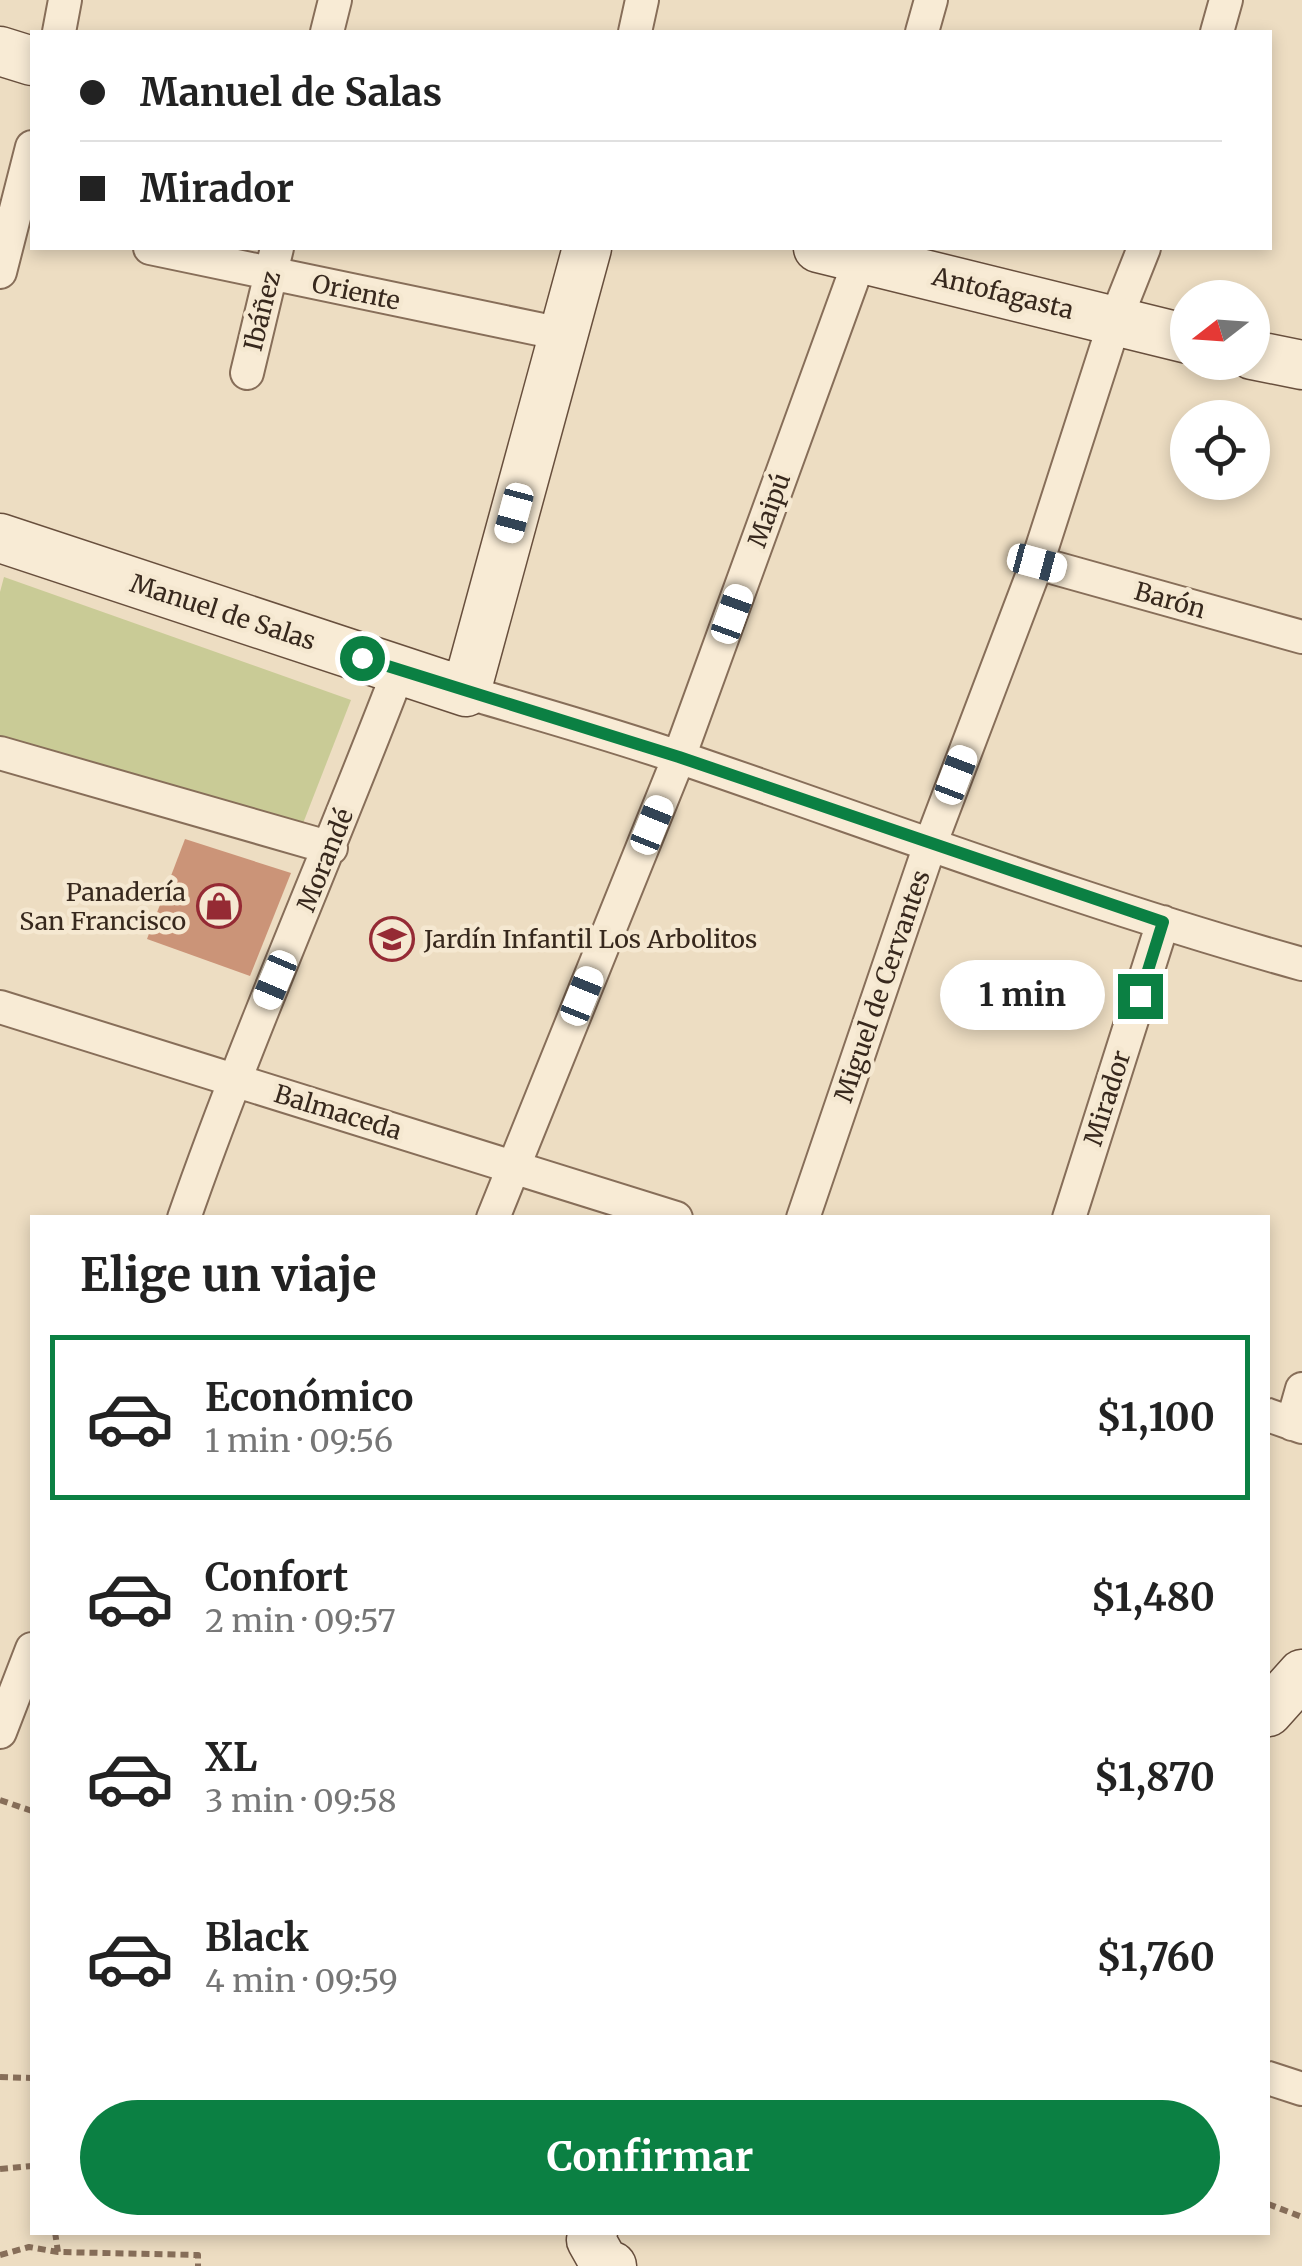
<!DOCTYPE html>
<html lang="es">
<head>
<meta charset="utf-8">
<style>
	:root { --surface:#fff; --page:#f6f6f6; --text:#222; --muted:#767676; --line:#e0e0e0; --accent:#0b8043 }
	body { margin:0; font-family:Merriweather,serif; background:var(--page); color:var(--text); height:100vh; display:flex; flex-direction:column; font-size:38px; white-space:nowrap }
	* { box-sizing:border-box; margin:0 }
	p { font-size:32px; color:var(--muted) }
	.icon { flex:none; width:55px; height:55px; fill:none; stroke:currentColor; stroke-width:2; stroke-linecap:round; stroke-linejoin:round }
	.map { position:relative; flex:1; overflow:hidden }
	.side { position:absolute; left:30px; top:1215px; width:1240px; height:1020px; display:flex; flex-direction:column; background:var(--surface); border-radius:0px; box-shadow:0 5px 15px #0003 }
	.side>* { flex:none }
	.top-card { position:absolute; left:30px; top:30px; width:1242px; height:220px; border-radius:0px; box-shadow:0 5px 15px #0003; display:grid; align-content:center; height:220px; padding:0 50px; background:var(--surface) }
	.needle { width:65px; rotate:253deg }
	.tools { position:absolute; left:1170px; top:280px; display:grid; gap:20px }
	.tools a { display:grid; place-items:center; width:100px; height:100px; border-radius:50%; background:var(--surface); box-shadow:0 5px 15px #0003; font-size:50px }
	.end { position:absolute; width:45px; height:45px; margin:-22px; border:12px solid #0b8043; background:#fff; box-shadow:0 0 0 5px #fff }
	.from { border-radius:50% }
	.bubble { position:absolute; height:70px; border-radius:35px; background:var(--surface); box-shadow:0 5px 15px #0003; font-size:32px; font-weight:700; line-height:70px; text-align:center }
	.car { position:absolute; width:30px; height:60px; margin:-30px -15px; border-radius:12px; box-shadow:0 0 8px 2px #0007; background:linear-gradient(#fff 24%,#345 0 40%,#fff 0 76%,#345 0 86%,#fff 0) }
	.top-card b { display:flex; align-items:center; gap:35px; height:95px; font-size:38px }
	.top-card b+b { border-top:2px solid var(--line) }
	.top-card i { width:25px; height:25px; background:var(--text) }
	ul { padding:0; list-style:none }
	li { display:flex; align-items:center; gap:30px; height:165px; margin:0 20px 15px; padding:0 30px; border:5px solid transparent; border-radius:0px }
	li div { flex:1 }
	li b { display:block; font-size:38px }
	li em { font-style:normal; font-weight:700 }
	li.active { border-color:var(--accent) }
	li>.icon { width:90px; height:90px; stroke-width:1.5 }
	h2 { padding:0 50px; font-size:45px; line-height:120px }
	.button { display:flex; gap:20px; margin-top:auto; padding:20px 50px }
	.button a { flex:1; height:115px; border-radius:60px; background:var(--accent); color:#fff; font-size:40px; font-weight:700; line-height:115px; text-align:center }
	.map>svg:first-child { display:block }
</style>
</head>
<body>
<div class="map">
<svg width="1302" height="2266" viewBox="0 0 1302 2266">
	<rect width="100%" height="100%" fill="#edddc2"/>
	<path fill="#c9cb96" d="M4 577 351 700 302 826 0 745V592Z"/>
	<path fill="#cb9478" d="M185 839 291 873 250 976 147 939Z"/>
	<g fill="none" stroke-linecap="round" stroke-linejoin="round">
		<g stroke="#876e59" stroke-width="36">
			<path id="street" d="M59 32 65 0
				M327 32 335 0
				M635 32 642 0
				M922 32 931 0
				M1217 32 1226 0
				M150 248 562 334
				M0 272 32 147
				M247 373 277 248
				M1037 563 1302 637
				M466 692C539 714 612 734 684 759 889 829 1093 906 1302 964
				M0 753 331 848
				M0 1007 676 1218
				M184 1218C249 1032 329 853 399 670
				M493 1218 679 757 864 248
				M803 1218 930 845 1037 563 1115 321 1144 248
				M1069 1218 1163 922
				M1268 1415 1302 1427
				M1292 1424 1302 1389
				M0 1732 32 1649
				M1268 2078 1302 2089"/>
		</g>
		<g stroke="#684f3d" stroke-width="51">
			<path id="secondary" d="M0 51 32 61
				M818 248 1188 339
				M1252 355 1302 365
				M0 538 466 692 587 248
				M1268 1712 1302 1674
				M593 2232 591 2240 604 2263 612 2266"/>
		</g>
		<path stroke="#876e59" stroke-width="6" stroke-dasharray="8 5" stroke-linecap="butt" d="M0 1800 32 1811
			M0 2077 32 2078
			M0 2169 32 2166
			M1268 2204 1302 2217
			M55 2232 58 2252
			M0 2255 29 2247 58 2252 198 2255V2266"/>
		<use href="#street" stroke="#f8ebd5" stroke-width="32"/>
		<use href="#secondary" stroke="#f8ebd5" stroke-width="48"/>
	</g>
	<g fill="none" stroke-linecap="round" stroke-linejoin="round">
		<path stroke="#0b8043" stroke-width="12" d="M362 658 679 757 1163 922 1140 996"/>
	</g>
	<defs>
		<g id="shop-ring" transform="scale(2.25)"><circle r="9.5" fill="#f5e8d1" stroke="#952a34" stroke-width="1.5"/><path d="M-5-2.5h2.3a2.7 3.5 0 0 1 5.4 0H5L5.5 6h-11ZM-1.5-2.5h3a1.5 2.3 0 0 0-3 0Z" fill="#952a34"/></g>
		<g id="school-ring" transform="scale(2.25)"><circle r="9.5" fill="#f5e8d1" stroke="#952a34" stroke-width="1.5"/><path d="M0-5L7-2L0 1L-7-2ZM-4 1L0 2.5L4 1V4Q0 6-4 4Z" fill="#952a34"/></g>
	</defs>
	<g fill-rule="evenodd">
		<use href="#shop-ring" x="219" y="906"/>
		<use href="#school-ring" x="392" y="939"/>
	</g>
	<g text-anchor="middle" dominant-baseline="central" stroke-width="9" stroke-linejoin="round" paint-order="stroke">
		<g font-size="25" fill="#37281d" stroke="#f5e8d1">
			<text transform="translate(356 292) rotate(12)">Oriente</text>
			<text transform="translate(1003 293) rotate(14)">Antofagasta</text>
			<text transform="translate(262 311) rotate(-76)">Ibáñez</text>
			<text transform="translate(769 510) rotate(-70)">Maipú</text>
			<text transform="translate(1170 600) rotate(16)">Barón</text>
			<text transform="translate(223 612) rotate(18)">Manuel de Salas</text>
			<text transform="translate(325 860) rotate(-68)">Morandé</text>
			<text transform="translate(882 986) rotate(-71)">Miguel de Cervantes</text>
			<text transform="translate(1107 1098) rotate(-72)">Mirador</text>
			<text transform="translate(338 1112) rotate(17)">Balmaceda</text>
		</g>
		<g font-size="25" fill="#37281d" stroke="#f5e8d1" text-anchor="end">
			<text x="186" y="892">Panadería<tspan x="186" dy="29">San Francisco</tspan></text>
			<text x="424" y="939" text-anchor="start">Jardín Infantil Los Arbolitos</text>
		</g>
	</g>
</svg>
<div class="tools">
<a><svg class="needle" viewBox="-14 -14 28 28"><path d="M0-13l5 13h-10z" fill="#e53935"/><path d="M0 13l5-13h-10z" fill="#767676"/></svg></a>
<a><svg class="icon" aria-label="locate" viewBox="0 0 24 24"><circle cx="12" cy="12" r="6"/><path d="M12 2v4M12 18v4M2 12h4M18 12h4"/></svg></a>
</div>
<i class="end from" style="left:362px;top:658px"></i>
<i class="end" style="left:1140px;top:996px"></i>
<div class="bubble" style="left:940px;top:960px;width:165px">1 min</div>
<i class="car" style="left:514px;top:513px;rotate:195deg"></i>
<i class="car" style="left:1037px;top:563px;rotate:105deg"></i>
<i class="car" style="left:732px;top:614px;rotate:20deg"></i>
<i class="car" style="left:956px;top:775px;rotate:21deg"></i>
<i class="car" style="left:652px;top:825px;rotate:22deg"></i>
<i class="car" style="left:275px;top:980px;rotate:203deg"></i>
<i class="car" style="left:582px;top:996px;rotate:22deg"></i>
<div class="top-card">
<b><i class="from"></i>Manuel de Salas</b>
<b><i></i>Mirador</b>
</div>
<section class="side">
<h2>Elige un viaje</h2>
<ul>
<li class="active"><svg class="icon" aria-label="car" viewBox="0 0 24 24"><path d="M5 17H2v-5l4-1 3-4h7l3 4 3 1v5h-3M9 17h6M6 11h13"/><circle cx="7" cy="17" r="2"/><circle cx="17" cy="17" r="2"/></svg><div><b>Económico</b><p>1 min · 09:56</p></div><em>$1,100</em></li>
<li><svg class="icon" aria-label="car" viewBox="0 0 24 24"><path d="M5 17H2v-5l4-1 3-4h7l3 4 3 1v5h-3M9 17h6M6 11h13"/><circle cx="7" cy="17" r="2"/><circle cx="17" cy="17" r="2"/></svg><div><b>Confort</b><p>2 min · 09:57</p></div><em>$1,480</em></li>
<li><svg class="icon" aria-label="car" viewBox="0 0 24 24"><path d="M5 17H2v-5l4-1 3-4h7l3 4 3 1v5h-3M9 17h6M6 11h13"/><circle cx="7" cy="17" r="2"/><circle cx="17" cy="17" r="2"/></svg><div><b>XL</b><p>3 min · 09:58</p></div><em>$1,870</em></li>
<li><svg class="icon" aria-label="car" viewBox="0 0 24 24"><path d="M5 17H2v-5l4-1 3-4h7l3 4 3 1v5h-3M9 17h6M6 11h13"/><circle cx="7" cy="17" r="2"/><circle cx="17" cy="17" r="2"/></svg><div><b>Black</b><p>4 min · 09:59</p></div><em>$1,760</em></li>
</ul>
<div class="button"><a>Confirmar</a></div>
</section>
</div>
</body>
</html>
